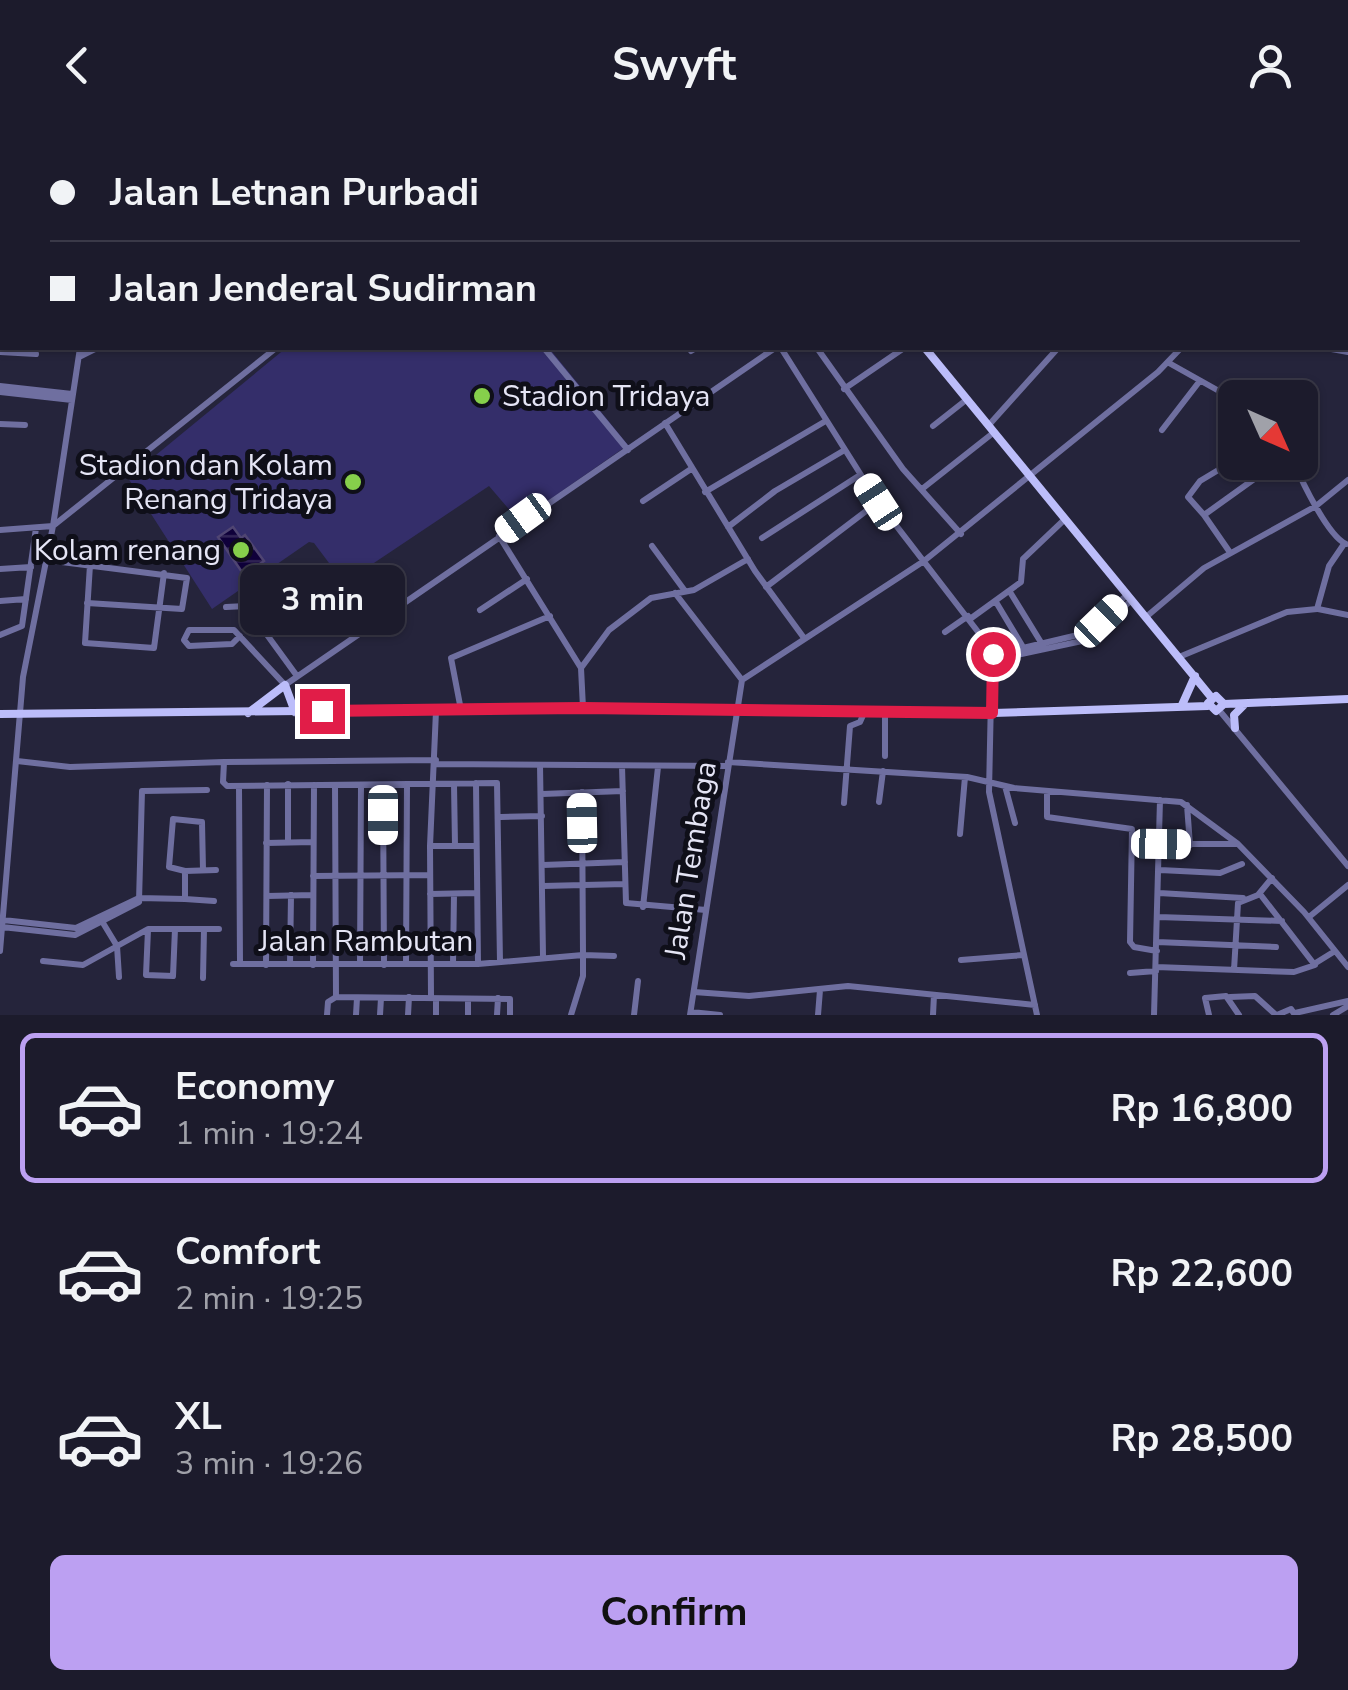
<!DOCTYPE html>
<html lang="en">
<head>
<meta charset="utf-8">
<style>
	:root { --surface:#1c1b2c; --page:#292838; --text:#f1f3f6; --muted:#a0a1a9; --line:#3a3948; --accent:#bca0f2 }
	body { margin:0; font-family:"Nunito Sans",sans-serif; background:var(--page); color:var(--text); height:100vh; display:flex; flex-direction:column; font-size:38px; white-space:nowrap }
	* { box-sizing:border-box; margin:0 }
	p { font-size:32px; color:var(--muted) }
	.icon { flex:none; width:55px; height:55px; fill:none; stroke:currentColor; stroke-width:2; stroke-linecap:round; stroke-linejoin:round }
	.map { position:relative; height:885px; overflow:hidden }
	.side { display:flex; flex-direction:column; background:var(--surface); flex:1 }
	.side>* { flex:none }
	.banner { position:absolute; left:0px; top:0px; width:1350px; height:220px; box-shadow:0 2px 8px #0004,0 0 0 2px var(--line); display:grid; align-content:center; height:220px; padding:0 50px; background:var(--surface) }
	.needle { width:65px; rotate:135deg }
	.buttons { position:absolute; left:1218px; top:250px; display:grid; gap:20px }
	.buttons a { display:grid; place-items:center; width:100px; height:100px; border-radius:15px; background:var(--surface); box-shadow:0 2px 8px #0004,0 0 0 2px var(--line); font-size:50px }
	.end { position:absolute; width:45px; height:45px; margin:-22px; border:12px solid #e11d48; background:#fff; box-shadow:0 0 0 5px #fff }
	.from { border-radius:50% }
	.bubble { position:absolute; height:70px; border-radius:15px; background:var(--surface); box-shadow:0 2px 8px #0004,0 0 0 2px var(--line); font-size:32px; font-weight:700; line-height:70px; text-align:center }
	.car { position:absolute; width:30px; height:60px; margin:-30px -15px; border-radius:12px; box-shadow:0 0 8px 2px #0007; background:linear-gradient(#fff 24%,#345 0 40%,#fff 0 76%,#345 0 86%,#fff 0) }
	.banner b { display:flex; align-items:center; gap:35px; height:95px; font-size:38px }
	.banner b+b { border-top:2px solid var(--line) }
	.banner i { width:25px; height:25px; background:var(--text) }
	ul { padding:18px 0 0; list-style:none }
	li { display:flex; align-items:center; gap:30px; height:150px; margin:0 20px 15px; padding:0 30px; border:5px solid transparent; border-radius:15px }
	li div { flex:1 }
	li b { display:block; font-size:38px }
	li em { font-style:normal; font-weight:700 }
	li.selected { border-color:var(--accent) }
	li>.icon { width:90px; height:90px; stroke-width:1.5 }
	.action { display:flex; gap:20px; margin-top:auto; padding:20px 50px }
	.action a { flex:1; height:115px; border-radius:15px; background:var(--accent); color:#111; font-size:40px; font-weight:700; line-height:115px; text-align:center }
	header { display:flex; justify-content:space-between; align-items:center; height:130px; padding:0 50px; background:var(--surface); font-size:45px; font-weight:700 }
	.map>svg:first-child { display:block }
</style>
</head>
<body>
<header><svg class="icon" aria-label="back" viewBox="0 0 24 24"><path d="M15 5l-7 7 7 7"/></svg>Swyft<svg class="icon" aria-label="person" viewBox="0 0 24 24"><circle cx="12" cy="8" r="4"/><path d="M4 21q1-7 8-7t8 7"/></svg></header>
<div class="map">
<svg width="1348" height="885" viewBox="0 0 1348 885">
	<defs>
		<pattern id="water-rules" width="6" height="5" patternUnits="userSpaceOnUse" patternTransform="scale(2.5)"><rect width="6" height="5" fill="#0f003a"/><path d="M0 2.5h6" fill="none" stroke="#322557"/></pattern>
	</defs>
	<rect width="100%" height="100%" fill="#25243b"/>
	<path fill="#342e6a" d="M286 218H549L628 315 519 391 489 356 344 453 314 413 309 412 212 479 128 348Z"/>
	<path fill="url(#water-rules)" stroke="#4f4572" stroke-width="2.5" d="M233 397 241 408 245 405 264 431 244 445 218 407Z"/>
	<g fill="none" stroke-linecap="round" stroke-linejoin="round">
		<path stroke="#6f6fa0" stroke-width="6" d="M207 0 208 2
			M476 0V2
			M615 0 617 2
			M893 0 894 2
			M1023 0 1025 2
			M1251 0 1254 2
			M120 2V0
			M244 2 247 0
			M446 2 451 0
			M512 2 518 0
			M652 2 660 0
			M739 2 745 0
			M1117 2 1119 0
			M1146 2 1147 0
			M1348 122V140
			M0 141 2 140
			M544 218 628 320
			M604 218H608
			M781 218 878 372 992 520 989 662 1037 885
			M817 218 903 339 961 404
			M1326 218 1348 222
			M691 221 696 218
			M0 222 36 224
			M79 227 97 218
			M1169 233 1235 270
			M0 256 72 264
			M844 259 904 218
			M0 262 72 270
			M665 293 755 441 804 508
			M0 294 25 295
			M933 296 966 270
			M988 296 1058 218
			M1162 300 1199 252
			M1235 330 1200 351 1188 367 1204 385 1278 332
			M1294 332C1302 352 1328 406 1346 414
			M922 359 993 303
			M705 362 824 292
			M643 371 691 339
			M1204 385 1229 421
			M728 397 775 361 843 321
			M0 400 53 396 276 218
			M499 406 581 538 583 578
			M762 408 860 345
			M652 416 685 461
			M46 430 187 448 182 479 87 473
			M90 435 85 513 154 518 164 443
			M0 439 31 437
			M766 457 878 372
			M1010 462 1042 514
			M675 463 742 550
			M0 471 26 469
			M996 472 1023 517
			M226 477 246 476 297 546
			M1318 479 1348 485
			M480 480 527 449
			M1146 487 1204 438 1316 376 1348 350
			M970 489 1021 452 1023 429 1064 390
			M945 502 968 486
			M0 505 22 496 36 398
			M240 506 232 514 189 516 184 510 189 500H234L285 555 775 218
			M993 525 1082 504 1127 465
			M1179 527 1287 482 1317 479 1329 436 1344 414
			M994 530 1082 511 1132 470
			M581 538 609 500 651 468 694 460 748 429
			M461 580 451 528 550 486
			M1219 580 1348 736
			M885 626V582
			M436 630 224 632 223 652 227 656 497 653 500 832
			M17 631 70 637 224 632
			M728 632 967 647 1014 658 1181 672 1238 714 1304 782 1348 837
			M436 634 727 636
			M540 635 543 826
			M622 636 626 773 706 780
			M476 653 478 834
			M288 654V712
			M454 654 455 716
			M335 655 336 867
			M383 655 384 835
			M239 656 240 834
			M1005 656 1015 693
			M1047 661V687L1132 699 1130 812 1134 817 1157 821
			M542 664 623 661
			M879 672 883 641
			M844 673 850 596 860 592 864 583
			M1187 675 1190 715
			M501 687 542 686
			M960 704 965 647
			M266 713 313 712
			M1161 714H1236
			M430 716H476
			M543 735 625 732
			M1160 740 1220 743 1242 734
			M185 741 169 737 173 689 202 692 203 740
			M313 746 430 745
			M543 756 625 754
			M1159 763 1243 768
			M430 764 477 763
			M1260 764 1314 834 1335 821
			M267 766 313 765
			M185 769 214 771
			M139 771 142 661 207 660
			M643 777 658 637
			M1158 787 1282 791
			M1309 787 1348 755
			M100 788 117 816 119 847
			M3 790 76 798 139 768 185 769V741L216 740
			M2 797 75 805 139 772
			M204 799H219
			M148 800 146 845 173 846 175 799
			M1157 812 1276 817
			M0 821 23 547 53 396 80 218
			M961 830 1023 825
			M43 831 83 835 148 799H204L203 848
			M233 834H478L583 825 582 662
			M290 834 291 765
			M360 834 361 655
			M406 834 407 654
			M453 834 454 764
			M266 835 267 655
			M313 835 314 655
			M1156 837 1294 842 1315 835
			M1234 840 1238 773 1258 765 1272 748
			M1130 843 1156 841
			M694 862 749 866 848 856 1035 875
			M431 866 430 716 436 581
			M1230 867 1255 866 1276 885
			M436 869V885
			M691 882 720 885
			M1295 883 1348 871
			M327 885 328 872 336 867 510 869V885
			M356 885 357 868
			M380 885 381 868
			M408 885 409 867
			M468 885V869
			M497 885 498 868
			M571 885 583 846V825L614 826
			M634 885 638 851
			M690 885 742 550 924 431 1158 242 1181 218
			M818 885 820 860
			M933 885 934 865
			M1154 885 1160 670
			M1209 885 1205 868 1226 866 1239 885
			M1277 885 1291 879 1295 885
			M1333 885 1348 876"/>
		<path stroke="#bcbdfa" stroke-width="8" d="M784 0 785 2
			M925 218 1211 567
			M1224 574 1216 566 1208 573 1216 581 1224 574 1348 569
			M1182 575 1195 546
			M248 583 285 555 295 582
			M0 584 583 578 993 583 1208 576
			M1235 598 1234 585 1244 575"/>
	</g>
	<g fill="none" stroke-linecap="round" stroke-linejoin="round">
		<path stroke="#e11d48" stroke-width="12" d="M322 581 583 578 992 583 993 524"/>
	</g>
	<g fill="#86cf4b" stroke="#0f0f19" stroke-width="4">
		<circle cx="482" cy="266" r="10"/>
		<circle cx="353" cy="352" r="10"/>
		<circle cx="241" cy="420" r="10"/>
	</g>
	<g text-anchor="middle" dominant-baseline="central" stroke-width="10" stroke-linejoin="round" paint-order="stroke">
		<g font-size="30" fill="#e5e5f5" stroke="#0f0f19" text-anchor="end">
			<text x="502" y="266" text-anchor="start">Stadion Tridaya</text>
			<text x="333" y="335">Stadion dan Kolam<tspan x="333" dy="34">Renang Tridaya</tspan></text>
			<text x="221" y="420">Kolam renang</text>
		</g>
		<g font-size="30" fill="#e5e5f5" stroke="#0f0f19">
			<text transform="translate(691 730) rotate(-81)">Jalan Tembaga</text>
			<text x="366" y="811">Jalan Rambutan</text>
		</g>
	</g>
</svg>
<div class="buttons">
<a><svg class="needle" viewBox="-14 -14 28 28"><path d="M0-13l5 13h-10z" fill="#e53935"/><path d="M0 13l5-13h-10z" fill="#a0a1a9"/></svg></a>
</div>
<i class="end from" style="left:993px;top:524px"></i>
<i class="end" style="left:322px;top:581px"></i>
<div class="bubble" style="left:240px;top:435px;width:165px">3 min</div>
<i class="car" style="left:878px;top:372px;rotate:327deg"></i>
<i class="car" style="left:523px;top:388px;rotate:234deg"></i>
<i class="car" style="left:1101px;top:491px;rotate:46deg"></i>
<i class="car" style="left:383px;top:685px;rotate:180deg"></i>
<i class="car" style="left:582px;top:693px;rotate:359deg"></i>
<i class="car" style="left:1161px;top:714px;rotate:91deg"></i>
<div class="banner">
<b><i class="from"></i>Jalan Letnan Purbadi</b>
<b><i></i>Jalan Jenderal Sudirman</b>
</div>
</div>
<section class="side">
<ul>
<li class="selected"><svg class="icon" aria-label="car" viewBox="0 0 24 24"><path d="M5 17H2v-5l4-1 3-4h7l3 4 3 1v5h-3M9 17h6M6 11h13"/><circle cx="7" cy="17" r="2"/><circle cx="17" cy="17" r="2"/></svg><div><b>Economy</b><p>1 min · 19:24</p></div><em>Rp 16,800</em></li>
<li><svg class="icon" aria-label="car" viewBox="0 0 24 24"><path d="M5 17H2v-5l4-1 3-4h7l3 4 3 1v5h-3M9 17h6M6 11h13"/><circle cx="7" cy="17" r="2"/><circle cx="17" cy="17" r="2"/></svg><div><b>Comfort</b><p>2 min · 19:25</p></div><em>Rp 22,600</em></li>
<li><svg class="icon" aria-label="car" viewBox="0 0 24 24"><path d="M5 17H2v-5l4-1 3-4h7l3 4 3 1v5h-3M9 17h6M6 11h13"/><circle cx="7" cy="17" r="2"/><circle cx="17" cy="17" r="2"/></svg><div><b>XL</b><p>3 min · 19:26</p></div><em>Rp 28,500</em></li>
</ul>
<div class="action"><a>Confirm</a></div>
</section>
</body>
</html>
